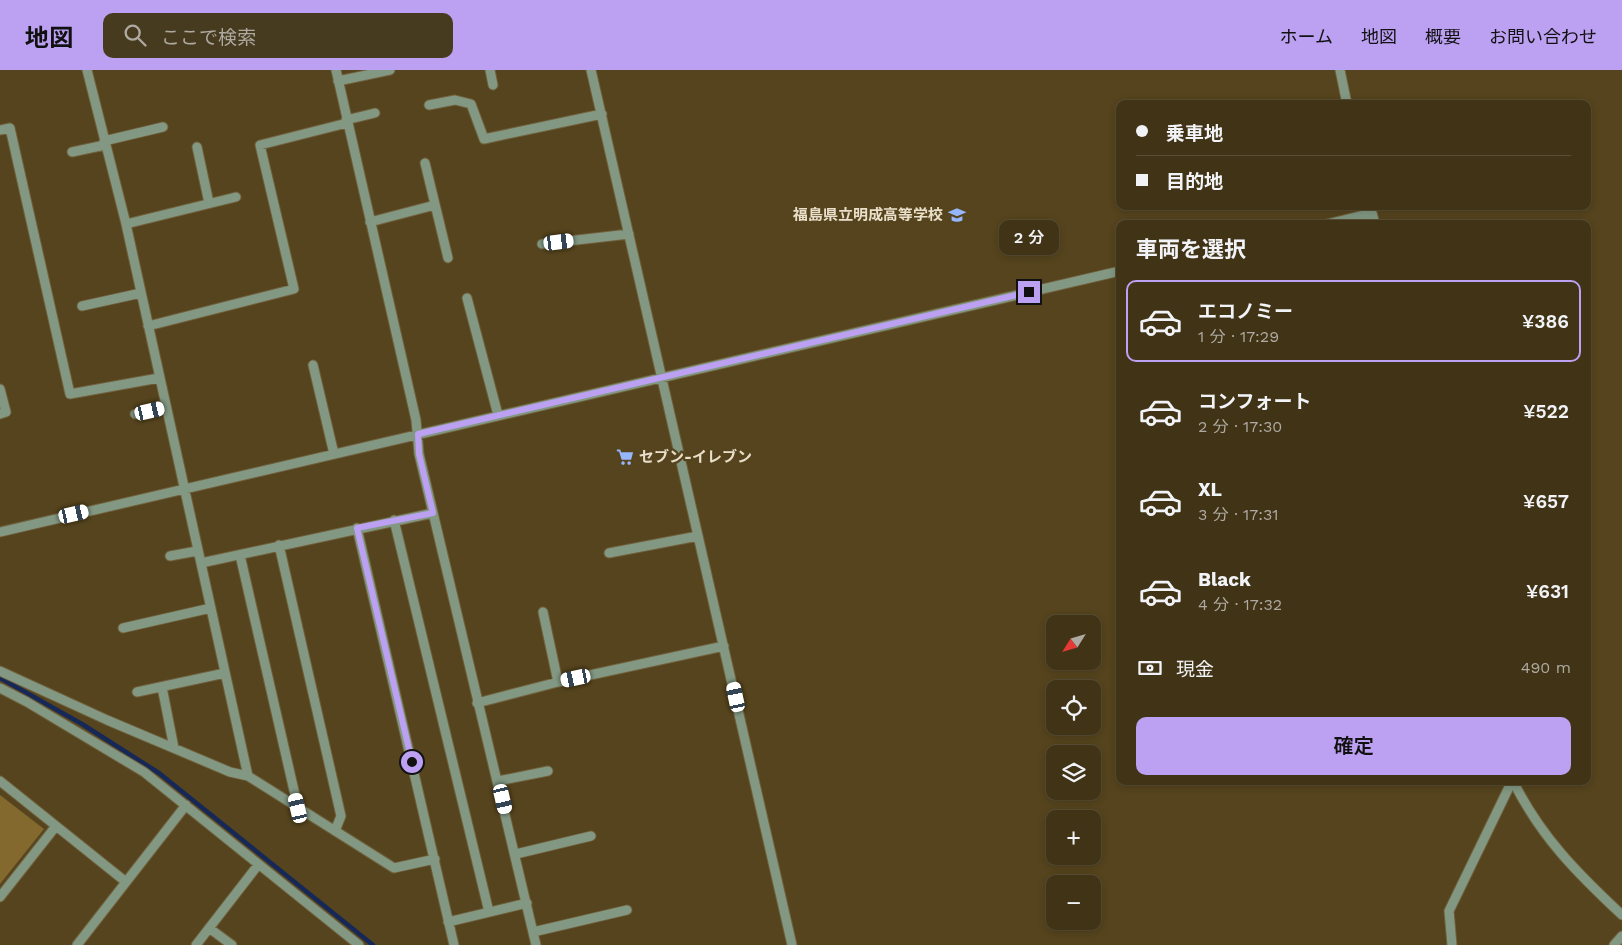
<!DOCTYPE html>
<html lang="ja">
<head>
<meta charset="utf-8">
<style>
	:root { --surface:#403316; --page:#473b1f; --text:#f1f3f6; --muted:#aeaaa1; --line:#594e35; --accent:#bca0f2 }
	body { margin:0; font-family:"Work Sans","Noto Sans JP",sans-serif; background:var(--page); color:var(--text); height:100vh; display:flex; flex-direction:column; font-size:19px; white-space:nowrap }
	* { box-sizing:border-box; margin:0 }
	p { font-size:16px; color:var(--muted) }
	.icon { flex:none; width:28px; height:28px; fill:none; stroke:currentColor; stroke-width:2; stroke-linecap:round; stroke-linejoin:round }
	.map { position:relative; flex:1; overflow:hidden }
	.drawer { position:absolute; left:1116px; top:150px; width:475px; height:565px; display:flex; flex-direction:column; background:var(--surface); border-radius:10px; box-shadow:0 2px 8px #0003,0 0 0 1px var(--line) }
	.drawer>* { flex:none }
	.guide { position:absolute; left:1116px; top:30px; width:475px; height:110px; border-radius:10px; box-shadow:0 2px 8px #0003,0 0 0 1px var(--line); display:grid; align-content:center; height:110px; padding:0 20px; background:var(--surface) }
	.needle { width:32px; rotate:233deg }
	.buttons { position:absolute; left:1046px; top:545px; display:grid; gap:10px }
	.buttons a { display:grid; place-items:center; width:55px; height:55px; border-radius:10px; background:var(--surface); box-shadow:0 2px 8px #0003,0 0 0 1px var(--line); font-size:25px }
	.end { position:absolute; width:22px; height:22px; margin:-11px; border:6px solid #bca0f2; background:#111; box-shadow:0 0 0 2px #111 }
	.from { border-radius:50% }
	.bubble { position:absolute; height:35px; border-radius:10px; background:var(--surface); box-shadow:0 2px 8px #0003,0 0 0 1px var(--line); font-size:16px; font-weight:600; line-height:35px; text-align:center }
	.car { position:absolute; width:15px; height:30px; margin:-15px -8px; border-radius:6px; box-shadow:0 0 4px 1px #0007; background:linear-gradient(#fff 24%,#345 0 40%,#fff 0 76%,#345 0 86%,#fff 0) }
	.guide b { display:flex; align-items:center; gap:18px; height:48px; font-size:19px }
	.guide b+b { border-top:1px solid var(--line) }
	.guide i { width:12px; height:12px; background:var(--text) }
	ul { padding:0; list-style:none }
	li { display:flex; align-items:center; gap:15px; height:82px; margin:0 10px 8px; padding:0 10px; border:2px solid transparent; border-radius:10px }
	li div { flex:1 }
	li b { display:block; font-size:19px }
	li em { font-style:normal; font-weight:600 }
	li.on { border-color:var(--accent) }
	li>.icon { width:45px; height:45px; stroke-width:1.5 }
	h2 { padding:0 20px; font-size:22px; line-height:60px }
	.pay { display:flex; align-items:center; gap:12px; height:55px; padding:0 20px; font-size:19px }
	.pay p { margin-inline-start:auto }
	.primary-button { display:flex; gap:10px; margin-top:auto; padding:10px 20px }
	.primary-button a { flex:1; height:58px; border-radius:10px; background:var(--accent); color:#111; font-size:20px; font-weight:600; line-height:58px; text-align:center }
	header { display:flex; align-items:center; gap:30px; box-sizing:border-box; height:70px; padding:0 25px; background:var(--accent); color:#111 }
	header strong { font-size:24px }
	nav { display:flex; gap:28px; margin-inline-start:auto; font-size:18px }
	.search { width:350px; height:45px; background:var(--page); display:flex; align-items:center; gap:12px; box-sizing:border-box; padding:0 18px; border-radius:10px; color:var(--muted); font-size:19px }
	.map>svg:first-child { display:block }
</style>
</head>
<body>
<header>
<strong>地図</strong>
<div class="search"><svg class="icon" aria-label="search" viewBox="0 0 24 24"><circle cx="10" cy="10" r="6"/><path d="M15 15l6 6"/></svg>ここで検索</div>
<nav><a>ホーム</a><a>地図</a><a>概要</a><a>お問い合わせ</a></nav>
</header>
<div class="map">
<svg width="1622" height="875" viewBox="0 0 1622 875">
	<rect width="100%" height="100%" fill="#55441d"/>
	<path fill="#83692e" d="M0 725 44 759 0 814Z"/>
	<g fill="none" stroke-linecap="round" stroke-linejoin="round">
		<path stroke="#162857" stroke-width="4.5" d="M0 608 82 654 159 703 373 875"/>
		<g stroke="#70603c" stroke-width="11">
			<path id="minor" d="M87 0 126 154 248 706 394 798 435 789
				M336 0 416 350 419 384 536 875
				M490 0 493 15
				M591 0 792 875
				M1340 0 1347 34
				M338 11 390 0
				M429 35 455 30 471 34 484 69 602 44
				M346 50 375 43
				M0 60 10 58 70 324 159 308
				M104 71 163 57
				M197 77 209 133
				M72 82 105 75
				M425 93 448 188
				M370 152 435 135
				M126 154 236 127
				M1327 154 1372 143 1375 154
				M542 174 629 164
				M467 228 498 345
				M82 236 141 223
				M148 256 294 219 260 75 347 53
				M313 295 334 384
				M0 319 6 342 0 344
				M135 344 166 337
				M394 450 489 842
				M357 458 454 875
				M0 462 1120 201
				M279 475 341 746 335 761
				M609 483 698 466
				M240 485 298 738
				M170 486 197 481
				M201 493 433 443
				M543 542 558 612
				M123 558 211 538
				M0 601 107 650 230 702 248 706
				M162 617 174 678
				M0 618 27 632 144 702 359 875
				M137 622 225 603
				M477 633 558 612 724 576
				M0 711 126 812
				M498 711 548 701
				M1513 711C1541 767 1577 803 1622 845
				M516 784 591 766
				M0 827 56 756
				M448 852 527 833
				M209 858 232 875
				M533 862 627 840
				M77 875 186 735
				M196 875 258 795
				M1452 875 1449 841 1512 711
				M1614 875 1622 866"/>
		</g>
		<use href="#minor" stroke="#829883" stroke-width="9"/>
	</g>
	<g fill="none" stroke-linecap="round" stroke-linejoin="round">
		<path stroke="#bca0f2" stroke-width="6" d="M412 692 357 458 433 443 419 384 418 364 1029 222"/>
	</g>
	<defs>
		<g id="school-bare" transform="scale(1.35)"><path d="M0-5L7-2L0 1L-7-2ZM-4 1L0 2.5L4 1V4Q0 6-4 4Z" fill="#96b6fd" stroke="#55441d" stroke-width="2.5" paint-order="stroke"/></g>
		<g id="supermarket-bare" transform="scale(1.35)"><path d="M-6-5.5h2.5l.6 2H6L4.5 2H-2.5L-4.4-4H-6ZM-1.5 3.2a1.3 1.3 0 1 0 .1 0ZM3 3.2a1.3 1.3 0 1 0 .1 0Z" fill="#96b6fd" stroke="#55441d" stroke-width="2.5" paint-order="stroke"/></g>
	</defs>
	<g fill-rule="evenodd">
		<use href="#school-bare" x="957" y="145"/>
		<use href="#supermarket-bare" x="625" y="387"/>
	</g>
	<g text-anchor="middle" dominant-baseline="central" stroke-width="4.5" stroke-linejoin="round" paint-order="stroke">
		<g font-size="15" font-weight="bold" fill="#e9dfca" stroke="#55441d" text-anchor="end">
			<text x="943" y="145">福島県立明成高等学校</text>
			<text x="639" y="387" text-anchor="start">セブン-イレブン</text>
		</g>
	</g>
</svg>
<div class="buttons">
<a><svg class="needle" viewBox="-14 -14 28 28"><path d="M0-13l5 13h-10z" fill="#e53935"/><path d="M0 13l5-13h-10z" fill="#aeaaa1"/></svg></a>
<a><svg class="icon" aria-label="locate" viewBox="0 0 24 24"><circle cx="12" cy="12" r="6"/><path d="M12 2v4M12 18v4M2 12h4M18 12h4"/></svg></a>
<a><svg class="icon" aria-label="layers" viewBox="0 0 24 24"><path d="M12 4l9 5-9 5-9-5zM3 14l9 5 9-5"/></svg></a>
<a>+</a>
<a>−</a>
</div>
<i class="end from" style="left:412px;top:692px"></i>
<i class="end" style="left:1029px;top:222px"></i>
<div class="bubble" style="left:999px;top:150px;width:60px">2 分</div>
<i class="car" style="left:559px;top:172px;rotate:83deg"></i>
<i class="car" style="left:150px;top:341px;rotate:77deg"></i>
<i class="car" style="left:74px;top:444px;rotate:77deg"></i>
<i class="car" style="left:576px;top:608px;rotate:258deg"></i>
<i class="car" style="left:736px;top:627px;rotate:348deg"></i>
<i class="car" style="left:503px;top:729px;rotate:167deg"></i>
<i class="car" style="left:298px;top:738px;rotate:347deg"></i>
<div class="guide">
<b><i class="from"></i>乗車地</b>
<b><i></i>目的地</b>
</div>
<section class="drawer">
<h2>車両を選択</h2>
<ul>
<li class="on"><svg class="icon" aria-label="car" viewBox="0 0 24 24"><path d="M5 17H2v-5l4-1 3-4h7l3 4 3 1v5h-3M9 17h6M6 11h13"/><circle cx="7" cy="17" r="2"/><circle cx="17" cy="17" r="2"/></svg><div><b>エコノミー</b><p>1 分 · 17:29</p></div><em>¥386</em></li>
<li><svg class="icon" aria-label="car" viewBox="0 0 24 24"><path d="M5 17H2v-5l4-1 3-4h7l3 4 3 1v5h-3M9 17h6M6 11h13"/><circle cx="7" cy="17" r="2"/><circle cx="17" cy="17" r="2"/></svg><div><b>コンフォート</b><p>2 分 · 17:30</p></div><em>¥522</em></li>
<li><svg class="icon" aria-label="car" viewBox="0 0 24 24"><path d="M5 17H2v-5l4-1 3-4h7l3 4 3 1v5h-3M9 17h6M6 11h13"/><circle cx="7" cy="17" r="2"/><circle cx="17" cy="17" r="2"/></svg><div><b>XL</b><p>3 分 · 17:31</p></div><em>¥657</em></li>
<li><svg class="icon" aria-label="car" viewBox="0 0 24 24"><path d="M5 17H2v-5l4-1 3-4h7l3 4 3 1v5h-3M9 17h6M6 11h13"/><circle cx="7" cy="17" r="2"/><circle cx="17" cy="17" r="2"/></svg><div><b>Black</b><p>4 分 · 17:32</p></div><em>¥631</em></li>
</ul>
<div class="pay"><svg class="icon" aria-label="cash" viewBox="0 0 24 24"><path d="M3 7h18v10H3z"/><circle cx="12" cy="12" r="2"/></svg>現金<p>490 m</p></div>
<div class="primary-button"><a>確定</a></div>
</section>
</div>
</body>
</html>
